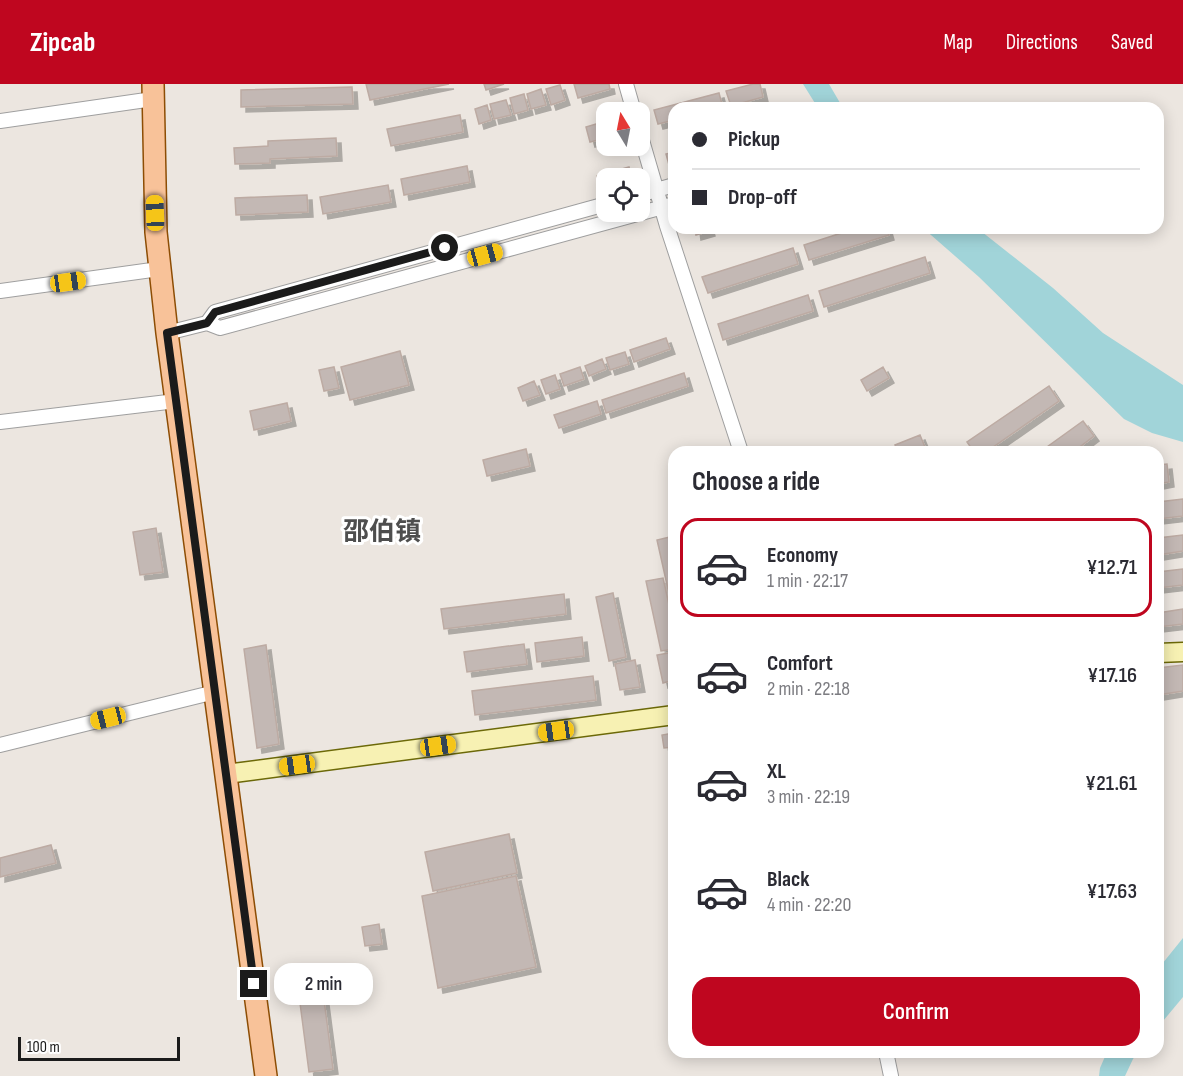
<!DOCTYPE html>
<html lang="en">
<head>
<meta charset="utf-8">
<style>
	:root { --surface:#fff; --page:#f7f7f7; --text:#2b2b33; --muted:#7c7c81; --line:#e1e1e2; --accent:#bf061f }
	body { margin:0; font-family:"Sofia Sans Condensed","Noto Sans SC",sans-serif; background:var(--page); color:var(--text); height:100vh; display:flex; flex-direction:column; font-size:22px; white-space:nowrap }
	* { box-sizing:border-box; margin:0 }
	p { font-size:20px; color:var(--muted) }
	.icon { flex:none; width:33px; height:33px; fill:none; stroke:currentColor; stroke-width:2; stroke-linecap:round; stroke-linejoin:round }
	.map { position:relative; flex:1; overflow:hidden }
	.details { position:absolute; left:668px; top:362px; width:496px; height:612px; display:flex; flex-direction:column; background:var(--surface); border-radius:18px; box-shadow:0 3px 15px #0003 }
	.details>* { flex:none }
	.top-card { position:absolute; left:668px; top:18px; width:496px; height:132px; border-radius:18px; box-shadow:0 3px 15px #0003; display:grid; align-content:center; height:132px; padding:0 24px; background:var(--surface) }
	.needle { width:39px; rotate:350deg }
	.tools { position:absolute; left:596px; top:18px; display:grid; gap:12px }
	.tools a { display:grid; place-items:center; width:54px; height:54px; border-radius:12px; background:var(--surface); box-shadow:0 3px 15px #0003; font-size:30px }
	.scale { position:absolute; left:18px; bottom:15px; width:162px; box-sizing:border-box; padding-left:6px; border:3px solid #1b1b1b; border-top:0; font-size:16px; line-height:21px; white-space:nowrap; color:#1b1b1b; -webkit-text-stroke:4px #fff; paint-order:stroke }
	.end { position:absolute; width:27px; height:27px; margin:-14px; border:8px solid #1b1b1b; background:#fff; box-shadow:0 0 0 3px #fff }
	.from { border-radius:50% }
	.bubble { position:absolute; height:42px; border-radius:18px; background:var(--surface); box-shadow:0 3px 15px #0003; font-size:20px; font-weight:600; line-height:42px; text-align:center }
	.car { position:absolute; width:18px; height:36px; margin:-18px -9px; border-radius:8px; box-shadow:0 0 4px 2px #0007; background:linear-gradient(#f5c518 24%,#345 0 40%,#f5c518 0 76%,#345 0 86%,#f5c518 0) }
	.top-card b { display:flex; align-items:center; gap:21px; height:57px; font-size:22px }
	.top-card b+b { border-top:2px solid var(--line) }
	.top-card i { width:15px; height:15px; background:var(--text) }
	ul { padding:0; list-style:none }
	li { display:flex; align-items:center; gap:18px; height:99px; margin:0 12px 9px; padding:0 12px; border:3px solid transparent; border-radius:18px }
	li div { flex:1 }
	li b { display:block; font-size:22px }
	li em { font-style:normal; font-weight:600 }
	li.current { border-color:var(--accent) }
	li>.icon { width:54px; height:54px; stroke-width:1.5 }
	h2 { padding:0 24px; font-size:27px; line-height:72px }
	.primary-button { display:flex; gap:12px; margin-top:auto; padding:12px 24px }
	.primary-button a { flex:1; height:69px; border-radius:18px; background:var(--accent); color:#fff; font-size:24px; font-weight:600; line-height:69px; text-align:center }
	header { display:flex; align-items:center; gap:36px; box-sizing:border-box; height:84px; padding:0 30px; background:var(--accent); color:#fff }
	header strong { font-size:28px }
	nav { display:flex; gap:33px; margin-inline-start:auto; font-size:21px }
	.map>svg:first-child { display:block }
</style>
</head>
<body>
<header>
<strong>Zipcab</strong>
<nav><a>Map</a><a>Directions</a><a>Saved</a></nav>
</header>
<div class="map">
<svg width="1183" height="992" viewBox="0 0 1183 992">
	<defs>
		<filter id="shadow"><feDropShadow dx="5" dy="5" stdDeviation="0" flood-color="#0004"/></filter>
	</defs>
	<rect width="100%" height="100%" fill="#ece6e0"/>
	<path fill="#a1d4d9" d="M803 0H829L843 24H818Z
		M923 144H977L1053 204 1103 249 1183 301V358L1152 349 1124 335 979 193Z
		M1183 854V913L1158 943V885Z
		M1107 968H1138L1133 975 1125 992H1099L1100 984Z"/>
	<path fill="#c3b8b4" stroke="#bdaba3" stroke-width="1.5" filter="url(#shadow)" d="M366 0H449L370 16Z
		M484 0H504L486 6Z
		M574 0H609L610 5 578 14Z
		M753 0H760L763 13 731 22 726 7Z
		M560 1 565 16 551 21 546 5Z
		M352 3 353 20 241 23V6Z
		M541 5 546 21 531 25 527 10Z
		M719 9 723 24H674V36L658 40 654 26Z
		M524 10 528 26 514 30 510 14Z
		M506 16 511 31 494 35 490 20Z
		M487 21 491 36 479 40 475 25Z
		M460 31 463 48 391 62 387 45Z
		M606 37V54L590 58 586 43Z
		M336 54 337 72 270 75V79L235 80 234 64 268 62V57Z
		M674 68V87L671 88 666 70Z
		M467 82 470 98 404 111 401 95Z
		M629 83 632 94H606V106L601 107 597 92Z
		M388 101 391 118 323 130 320 113Z
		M307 111 308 128 236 131 235 114Z
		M695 144H709L710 147 696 151Z
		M857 144H887L889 151 809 176 804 161Z
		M793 164 798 180 708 209 702 193Z
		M925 173 930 189 824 223 819 207Z
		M808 211 813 227 723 256 718 240Z
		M666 254 670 265 634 278 630 266Z
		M400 267 409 301 350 316 341 283Z
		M625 268 629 280 610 286 606 274Z
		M602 275 606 285 589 292 585 282Z
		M334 283 339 304 324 307 319 286Z
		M580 283 584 295 564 302 560 290Z
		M883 283 889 294 867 307 861 296Z
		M684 289 688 302 606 329 602 316Z
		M555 291 560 305 546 310 541 296Z
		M534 297 540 311 523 317 518 304Z
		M1049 302 1059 317 986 368H974L967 358Z
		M597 317 601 330 559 344 554 331Z
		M287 319 291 337 254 346 250 327Z
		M1083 337 1094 352 1073 368H1040Z
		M920 351 927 368H898L895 361Z
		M526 365 530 382 487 392 483 376Z
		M1167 380 1169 398 1158 400V381Z
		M1183 415V432L1158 435V418Z
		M156 444 163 488 140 491 133 448Z
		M1183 451V467L1158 471V454Z
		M674 452V532L657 456Z
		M1183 485V501L1158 504V488Z
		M663 494 674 543V565L661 567 646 497Z
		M613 509 626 573 609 577 596 513Z
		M564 510 566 530 444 545 441 525Z
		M1183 525V540L1158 543V529Z
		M582 553 584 572 537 578 535 559Z
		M524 560 527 580 467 588 464 568Z
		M266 561 279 660 257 664 244 565Z
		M674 568V596L663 599 657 571Z
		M635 576 640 603 620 606 615 580Z
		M1183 581V607L1158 611V584Z
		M593 592 596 616 475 631 472 607Z
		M674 649V663L664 664 662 651Z
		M509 750 517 789 433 807 425 768Z
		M51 761 56 779 0 793V774Z
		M516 792 536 883 438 904 422 812Z
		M379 840 382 860 365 862 362 843Z
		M324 916 333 985 309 988 300 919Z"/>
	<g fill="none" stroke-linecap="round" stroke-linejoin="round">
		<g stroke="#9f9f9f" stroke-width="16">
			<path id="minor" d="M626 0 634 28
				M0 37 153 15
				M639 46 667 142 741 368
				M639 111 674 101
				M606 120 215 228 207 239 220 244 674 120
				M0 207 159 185
				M167 249 207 239
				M0 338 176 317
				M0 661 215 608
				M886 968 891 992"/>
		</g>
		<g stroke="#6c6908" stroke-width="21">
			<path id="secondary" d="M1158 569 1183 568
				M226 690 674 631"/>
		</g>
		<g stroke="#8d4d04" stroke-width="24">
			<path id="primary" d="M153 0 156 148 167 249 266 992"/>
		</g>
		<use href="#minor" stroke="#fff" stroke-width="14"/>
		<use href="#secondary" stroke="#f7f1b3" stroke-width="18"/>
		<use href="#primary" stroke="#f8c299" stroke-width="21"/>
	</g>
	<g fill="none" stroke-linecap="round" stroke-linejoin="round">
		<path stroke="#1b1b1b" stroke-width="8" d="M254 900 167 249 207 239 215 228 445 164"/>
	</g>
	<g text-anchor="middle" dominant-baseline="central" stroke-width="6" stroke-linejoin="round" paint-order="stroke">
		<g font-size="26" font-weight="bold" fill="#4e4e4e" stroke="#fff">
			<text x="382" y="448">邵伯镇</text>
		</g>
	</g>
</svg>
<div class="tools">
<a><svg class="needle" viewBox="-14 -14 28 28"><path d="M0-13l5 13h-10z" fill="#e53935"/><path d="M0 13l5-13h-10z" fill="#7c7c81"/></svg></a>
<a><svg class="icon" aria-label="locate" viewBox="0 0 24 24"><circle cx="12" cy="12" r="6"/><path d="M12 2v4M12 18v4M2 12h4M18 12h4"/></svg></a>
</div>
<div class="scale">100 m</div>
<i class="end from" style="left:445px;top:164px"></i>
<i class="end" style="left:254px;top:900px"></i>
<div class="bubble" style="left:274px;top:879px;width:99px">2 min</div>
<i class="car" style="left:155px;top:129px;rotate:358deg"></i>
<i class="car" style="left:485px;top:171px;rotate:75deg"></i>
<i class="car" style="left:68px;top:198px;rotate:82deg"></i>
<i class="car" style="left:108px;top:634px;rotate:256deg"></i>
<i class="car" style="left:556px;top:647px;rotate:262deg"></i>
<i class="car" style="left:438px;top:662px;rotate:82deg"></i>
<i class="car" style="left:297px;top:681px;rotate:262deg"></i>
<div class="top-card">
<b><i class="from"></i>Pickup</b>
<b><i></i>Drop-off</b>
</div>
<section class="details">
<h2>Choose a ride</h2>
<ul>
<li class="current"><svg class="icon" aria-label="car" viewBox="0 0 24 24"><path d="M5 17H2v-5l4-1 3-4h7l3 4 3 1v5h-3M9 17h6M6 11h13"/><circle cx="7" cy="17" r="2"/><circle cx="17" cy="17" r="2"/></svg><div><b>Economy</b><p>1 min · 22:17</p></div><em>¥12.71</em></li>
<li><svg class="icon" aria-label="car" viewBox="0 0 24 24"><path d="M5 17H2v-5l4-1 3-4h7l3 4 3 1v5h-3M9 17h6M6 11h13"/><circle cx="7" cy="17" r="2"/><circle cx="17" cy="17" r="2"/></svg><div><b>Comfort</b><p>2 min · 22:18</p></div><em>¥17.16</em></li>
<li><svg class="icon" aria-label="car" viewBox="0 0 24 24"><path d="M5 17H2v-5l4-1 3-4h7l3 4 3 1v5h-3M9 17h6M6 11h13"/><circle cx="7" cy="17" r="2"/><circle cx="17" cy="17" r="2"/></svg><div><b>XL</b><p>3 min · 22:19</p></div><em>¥21.61</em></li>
<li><svg class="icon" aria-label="car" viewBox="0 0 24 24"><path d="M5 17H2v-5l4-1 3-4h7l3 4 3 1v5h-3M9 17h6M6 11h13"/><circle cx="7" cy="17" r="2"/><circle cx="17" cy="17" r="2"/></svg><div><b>Black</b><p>4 min · 22:20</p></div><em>¥17.63</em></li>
</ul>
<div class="primary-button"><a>Confirm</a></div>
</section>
</div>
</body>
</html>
